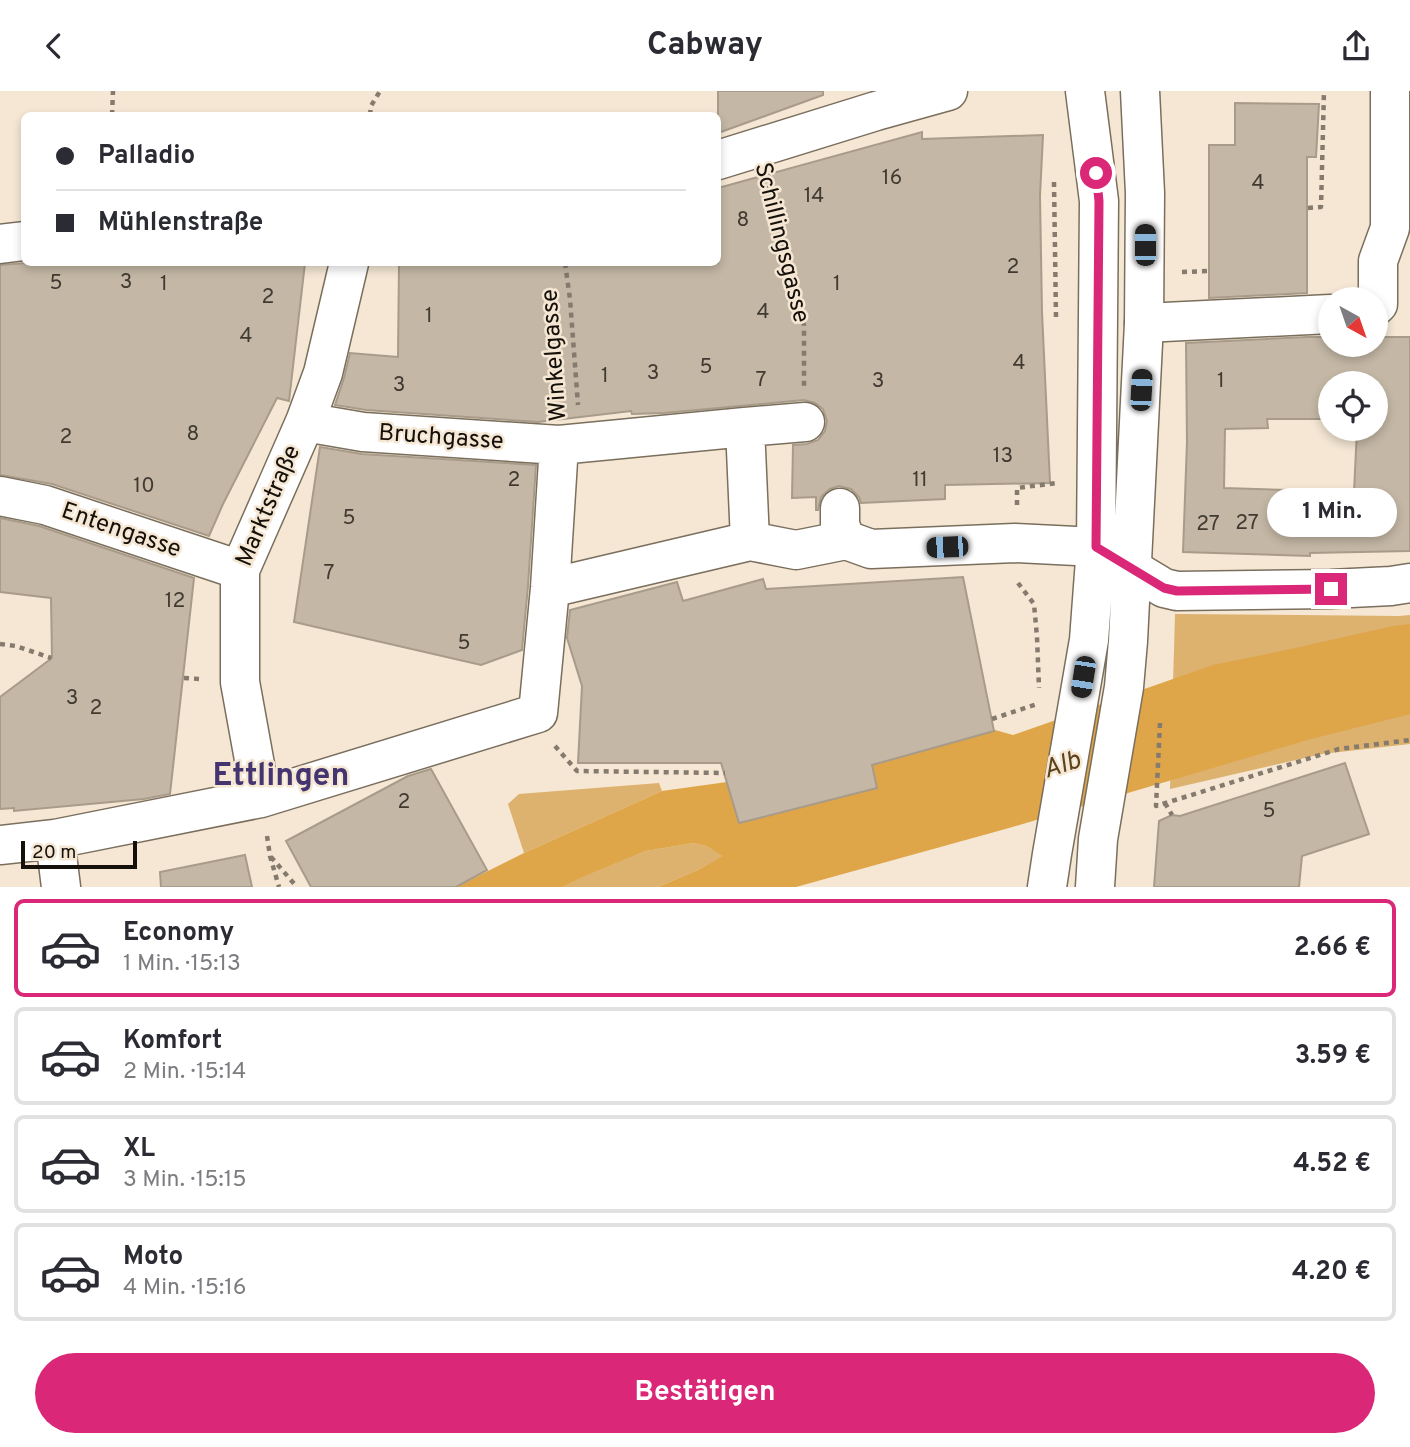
<!DOCTYPE html>
<html lang="de">
<head>
<meta charset="utf-8">
<style>
	:root { --surface:#fff; --page:#f7f7f7; --text:#2b2b33; --muted:#7c7c81; --line:#e1e1e2; --accent:#db2777 }
	body { margin:0; font-family:Overpass,sans-serif; background:var(--page); color:var(--text); height:100vh; display:flex; flex-direction:column; font-size:26px; white-space:nowrap }
	* { box-sizing:border-box; margin:0 }
	p { font-size:23px; color:var(--muted) }
	.icon { flex:none; width:38px; height:38px; fill:none; stroke:currentColor; stroke-width:2; stroke-linecap:round; stroke-linejoin:round }
	.map { position:relative; height:796px; overflow:hidden }
	.sheet { display:flex; flex-direction:column; background:var(--surface); flex:1 }
	.sheet>* { flex:none }
	.hud { position:absolute; left:21px; top:21px; width:700px; height:154px; border-radius:10px; box-shadow:0 4px 10px #0003; display:grid; align-content:center; height:154px; padding:0 35px; background:var(--surface) }
	.needle { width:46px; rotate:140deg }
	.tools { position:absolute; left:1318px; top:196px; display:grid; gap:14px }
	.tools a { display:grid; place-items:center; width:70px; height:70px; border-radius:50%; background:var(--surface); box-shadow:0 4px 10px #0003; font-size:35px }
	.scale { position:absolute; left:21px; bottom:18px; width:116px; box-sizing:border-box; padding-left:7px; border:4px solid #15100a; border-top:0; font-size:19px; line-height:24px; white-space:nowrap; color:#15100a; -webkit-text-stroke:5px #f5e7d4; paint-order:stroke }
	.end { position:absolute; width:32px; height:32px; margin:-16px; border:9px solid #db2777; background:#fff; box-shadow:0 0 0 4px #fff }
	.from { border-radius:50% }
	.bubble { position:absolute; height:49px; border-radius:24px; background:var(--surface); box-shadow:0 4px 10px #0003; font-size:23px; font-weight:700; line-height:49px; text-align:center }
	.car { position:absolute; width:21px; height:42px; margin:-21px -10px; border-radius:9px; box-shadow:0 0 5px 2px #0007; background:linear-gradient(#222 24%,#8ab4d8 0 40%,#222 0 76%,#8ab4d8 0 86%,#222 0) }
	.hud b { display:flex; align-items:center; gap:24px; height:66px; font-size:26px }
	.hud b+b { border-top:2px solid var(--line) }
	.hud i { width:18px; height:18px; background:var(--text) }
	ul { padding:12px 0 0; list-style:none }
	li { display:flex; align-items:center; gap:21px; height:98px; margin:0 14px 10px; padding:0 21px; border:4px solid var(--line); border-radius:10px }
	li div { flex:1 }
	li b { display:block; font-size:26px }
	li em { font-style:normal; font-weight:700 }
	li.on { border-color:var(--accent) }
	li>.icon { width:63px; height:63px; stroke-width:1.5 }
	.action { display:flex; gap:14px; margin-top:auto; padding:14px 35px }
	.action a { flex:1; height:80px; border-radius:42px; background:var(--accent); color:#fff; font-size:28px; font-weight:700; line-height:80px; text-align:center }
	header { display:flex; justify-content:space-between; align-items:center; height:91px; padding:0 35px; background:var(--surface); font-size:32px; font-weight:700 }
	.map>svg:first-child { display:block }
</style>
</head>
<body>
<header><svg class="icon" aria-label="back" viewBox="0 0 24 24"><path d="M15 5l-7 7 7 7"/></svg>Cabway<svg class="icon" aria-label="share" viewBox="0 0 24 24"><path d="M12 15V3M7 8l5-5 5 5M5 13v7h14v-7"/></svg></header>
<div class="map">
<svg width="1410" height="796" viewBox="0 0 1410 796">
	<rect width="100%" height="100%" fill="#f5e7d4"/>
	<path fill="#ddb16e" d="M1175 523 1399 525 1410 524V653L1322 663 1170 698Z
		M659 692 662 700 524 762 508 713 519 703Z
		M694 752 706 755 724 765 698 779 658 796H563L579 787 646 760Z"/>
	<path fill="#dea549" d="M1410 533V623L1311 648 1009 737 796 796H658L698 779 723 765 706 755 694 752 646 760 580 787 563 796H456L524 762 662 700 727 691 740 732 877 697 872 674 995 639 1013 644 1213 574 1291 558 1393 535Z"/>
	<path fill="#c4b7a5" stroke="#a89b89" stroke-width="2" fill-rule="evenodd" d="M718 0H823V4L718 42Z
		M1235 12 1319 13 1316 66H1307V202L1209 207V54H1235Z
		M922 41V48L1043 44 1040 105 1042 221 1050 392 945 394V408L861 412 859 406 851 398 839 395 830 398 821 406 818 419H816V406L792 407 793 354 807 353 818 349 825 340 827 330 823 318 815 312 804 309 664 322 632 323 631 320 538 331 366 319 335 314 344 287 350 262 398 266 399 172H718V97Z
		M27 172H305L289 310 277 307 223 413 209 445 52 393 0 384V174Z
		M1307 246H1330V254H1376V246H1410V460L1310 462V465L1183 461 1187 351 1186 252ZM1330 292H1376V338H1357L1354 401 1224 397 1225 338 1268 337 1267 328H1330Z
		M320 356 362 363 536 374 528 495 522 559 481 574 294 531Z
		M0 427 39 435 194 487 170 703 144 708 14 720V717L0 718V606L52 567 51 507 0 501Z
		M963 486 994 640 872 674 877 697 739 732 721 672H578L582 595 567 547 570 519 677 491 683 510 763 488 766 498Z
		M1345 672 1369 743 1302 765 1299 796H1154L1159 730 1172 724 1180 725Z
		M431 678 487 779 456 796H311L286 750 408 685Z
		M245 764 252 796H161L160 781Z"/>
	<g fill="none" stroke-linecap="round" stroke-linejoin="round">
		<g stroke="#7a6e5d" stroke-width="41">
			<path id="minor" d="M718 69 876 20 948 0
				M0 153 24 150
				M1376 215 1378 213V170L1390 137V0
				M1144 232 1330 223
				M305 331 363 341 559 354 745 336
				M805 331 745 336 750 450 796 459 846 449
				M0 405 45 414 240 479
				M840 417V434L846 449 871 458 1015 452 1096 456 1164 497 1177 500 1331 498 1391 495 1410 492
				M550 497 750 450
				M261 707 240 591V479L305 331 323 282 349 172
				M55 748 61 796
				M0 754 55 748 261 707 538 622 550 497 559 354"/>
		</g>
		<g stroke="#7a6e5d" stroke-width="41">
			<path id="major" d="M1047 796 1052 763 1089 549 1096 456 1099 110 1085 0
				M1095 796 1098 748 1124 596 1128 550 1144 232 1145 102 1140 0"/>
		</g>
		<path stroke="#847a6e" stroke-width="4.5" stroke-dasharray="5 5" stroke-linecap="butt" d="M112 24 113 0
			M370 24 371 15 380 0
			M1054 91 1056 226
			M769 94 804 234V295
			M1308 117 1321 116 1324 0
			M565 172 570 208 578 314
			M1182 181 1209 180
			M1017 414V397L1057 392
			M1018 492 1034 513 1037 546 1039 597
			M0 553 16 555 51 567
			M184 587 200 588
			M992 628 1037 613
			M1160 632 1156 715 1339 658 1410 649
			M555 655 577 680 725 682
			M1165 712 1172 724
			M267 745 270 765 279 796
			M271 766 297 796"/>
		<use href="#minor" stroke="#fff" stroke-width="38"/>
		<use href="#major" stroke="#fff" stroke-width="38"/>
	</g>
	<g fill="none" stroke-linecap="round" stroke-linejoin="round">
		<path stroke="#db2777" stroke-width="9" d="M1096 82 1099 110 1096 456 1164 497 1177 500 1331 498"/>
	</g>
	<g text-anchor="middle" dominant-baseline="central" stroke-width="5" stroke-linejoin="round" paint-order="stroke">
		<g font-size="21" fill="#413a31">
			<text x="892" y="87">16</text>
			<text x="1258" y="92">4</text>
			<text x="814" y="105">14</text>
			<text x="743" y="129">8</text>
			<text x="1013" y="176">2</text>
			<text x="126" y="191">3</text>
			<text x="56" y="192">5</text>
			<text x="164" y="193">1</text>
			<text x="837" y="193">1</text>
			<text x="268" y="206">2</text>
			<text x="763" y="221">4</text>
			<text x="429" y="225">1</text>
			<text x="246" y="245">4</text>
			<text x="1019" y="272">4</text>
			<text x="706" y="276">5</text>
			<text x="653" y="282">3</text>
			<text x="605" y="285">1</text>
			<text x="761" y="289">7</text>
			<text x="878" y="290">3</text>
			<text x="1221" y="290">1</text>
			<text x="399" y="294">3</text>
			<text x="193" y="343">8</text>
			<text x="66" y="346">2</text>
			<text x="1003" y="365">13</text>
			<text x="514" y="389">2</text>
			<text x="920" y="389">11</text>
			<text x="144" y="395">10</text>
			<text x="349" y="427">5</text>
			<text x="1247" y="432">27</text>
			<text x="1208" y="433">27</text>
			<text x="329" y="482">7</text>
			<text x="175" y="510">12</text>
			<text x="464" y="552">5</text>
			<text x="72" y="607">3</text>
			<text x="96" y="617">2</text>
			<text x="404" y="711">2</text>
			<text x="1269" y="720">5</text>
		</g>
		<g font-size="24" fill="#15100a" stroke="#f5e7d4">
			<text transform="translate(781 152) rotate(76)">Schillingsgasse</text>
			<text transform="translate(555 264) rotate(-94)">Winkelgasse</text>
			<text transform="translate(441 347) rotate(4)">Bruchgasse</text>
			<text transform="translate(269 415) rotate(-67)">Marktstraße</text>
			<text transform="translate(121 440) rotate(19)">Entengasse</text>
		</g>
		<g font-size="26" font-style="italic" fill="#5a421c" stroke="#f5e7d4">
			<text transform="translate(1062 675) rotate(-18)">Alb</text>
		</g>
		<g font-size="32" font-weight="bold" fill="#443470" stroke="#f5e7d4">
			<text x="281" y="686">Ettlingen</text>
		</g>
	</g>
</svg>
<div class="tools">
<a><svg class="needle" viewBox="-14 -14 28 28"><path d="M0-13l5 13h-10z" fill="#e53935"/><path d="M0 13l5-13h-10z" fill="#7c7c81"/></svg></a>
<a><svg class="icon" aria-label="locate" viewBox="0 0 24 24"><circle cx="12" cy="12" r="6"/><path d="M12 2v4M12 18v4M2 12h4M18 12h4"/></svg></a>
</div>
<div class="scale">20 m</div>
<i class="end from" style="left:1096px;top:82px"></i>
<i class="end" style="left:1331px;top:498px"></i>
<div class="bubble" style="left:1267px;top:397px;width:130px">1 Min.</div>
<i class="car" style="left:1145px;top:154px;rotate:0deg"></i>
<i class="car" style="left:1141px;top:299px;rotate:3deg"></i>
<i class="car" style="left:947px;top:456px;rotate:268deg"></i>
<i class="car" style="left:1083px;top:586px;rotate:189deg"></i>
<div class="hud">
<b><i class="from"></i>Palladio</b>
<b><i></i>Mühlenstraße</b>
</div>
</div>
<section class="sheet">
<ul>
<li class="on"><svg class="icon" aria-label="car" viewBox="0 0 24 24"><path d="M5 17H2v-5l4-1 3-4h7l3 4 3 1v5h-3M9 17h6M6 11h13"/><circle cx="7" cy="17" r="2"/><circle cx="17" cy="17" r="2"/></svg><div><b>Economy</b><p>1 Min. · 15:13</p></div><em>2.66 €</em></li>
<li><svg class="icon" aria-label="car" viewBox="0 0 24 24"><path d="M5 17H2v-5l4-1 3-4h7l3 4 3 1v5h-3M9 17h6M6 11h13"/><circle cx="7" cy="17" r="2"/><circle cx="17" cy="17" r="2"/></svg><div><b>Komfort</b><p>2 Min. · 15:14</p></div><em>3.59 €</em></li>
<li><svg class="icon" aria-label="car" viewBox="0 0 24 24"><path d="M5 17H2v-5l4-1 3-4h7l3 4 3 1v5h-3M9 17h6M6 11h13"/><circle cx="7" cy="17" r="2"/><circle cx="17" cy="17" r="2"/></svg><div><b>XL</b><p>3 Min. · 15:15</p></div><em>4.52 €</em></li>
<li><svg class="icon" aria-label="car" viewBox="0 0 24 24"><path d="M5 17H2v-5l4-1 3-4h7l3 4 3 1v5h-3M9 17h6M6 11h13"/><circle cx="7" cy="17" r="2"/><circle cx="17" cy="17" r="2"/></svg><div><b>Moto</b><p>4 Min. · 15:16</p></div><em>4.20 €</em></li>
</ul>
<div class="action"><a>Bestätigen</a></div>
</section>
</body>
</html>
